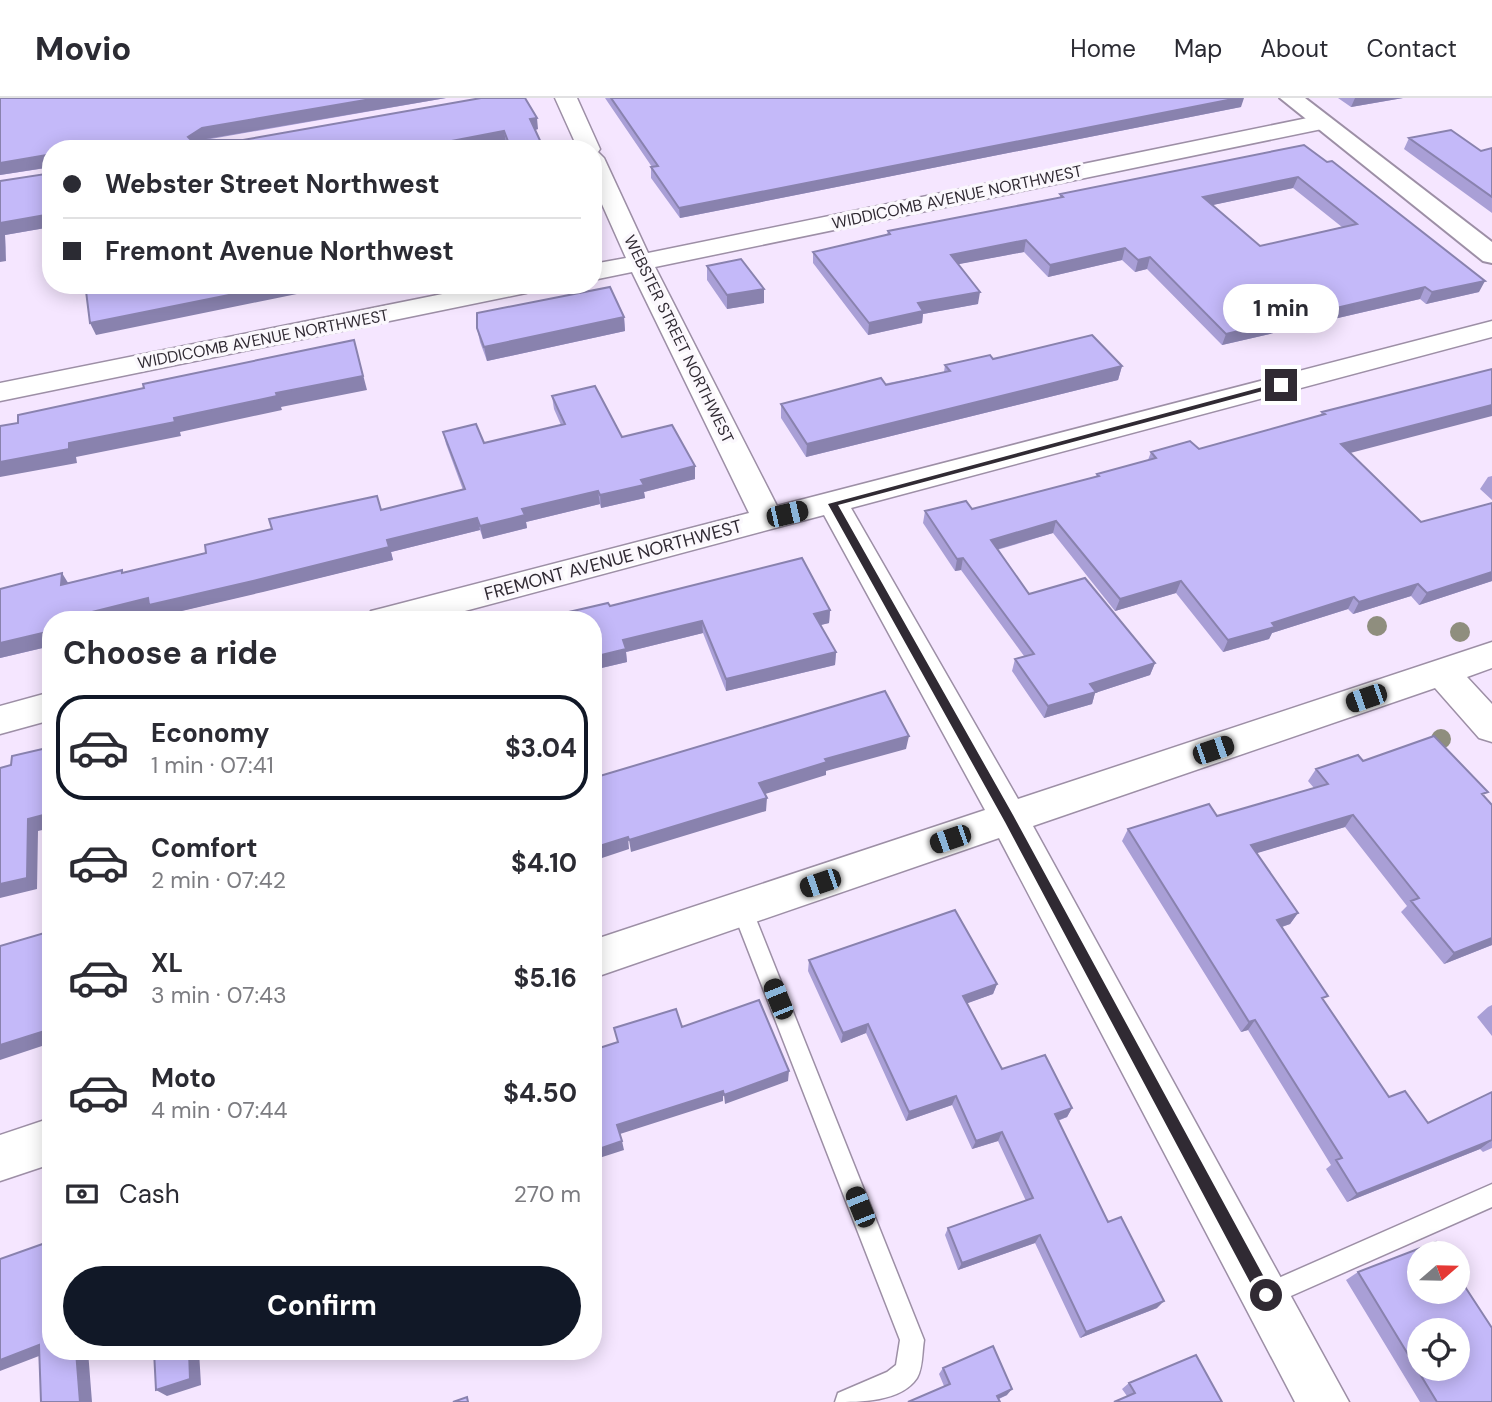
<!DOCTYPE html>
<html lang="en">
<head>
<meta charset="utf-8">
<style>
	:root { --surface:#fff; --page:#f7f7f7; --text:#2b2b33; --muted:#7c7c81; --line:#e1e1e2; --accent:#111827 }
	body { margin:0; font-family:"DM Sans",sans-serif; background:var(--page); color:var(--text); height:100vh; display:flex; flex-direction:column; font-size:26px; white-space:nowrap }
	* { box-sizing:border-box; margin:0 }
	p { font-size:23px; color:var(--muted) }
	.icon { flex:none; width:38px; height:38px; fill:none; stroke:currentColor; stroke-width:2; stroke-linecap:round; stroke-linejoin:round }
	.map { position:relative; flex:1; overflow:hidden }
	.panel { position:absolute; left:42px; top:513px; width:560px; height:749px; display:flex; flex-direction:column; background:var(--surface); border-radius:28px; box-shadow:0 4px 18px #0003 }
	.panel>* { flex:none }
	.guide { position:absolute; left:42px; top:42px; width:560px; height:154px; border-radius:28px; box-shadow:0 4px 18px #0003; display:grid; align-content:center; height:154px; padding:0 21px; background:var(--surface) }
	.needle { width:46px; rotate:70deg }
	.buttons { position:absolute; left:1407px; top:1143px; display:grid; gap:14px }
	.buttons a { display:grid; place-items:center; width:63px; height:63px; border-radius:50%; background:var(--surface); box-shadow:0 4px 18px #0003; font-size:35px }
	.end { position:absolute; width:32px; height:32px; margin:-16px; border:9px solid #302a33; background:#fff; box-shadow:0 0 0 4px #fff }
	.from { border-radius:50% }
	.bubble { position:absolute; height:49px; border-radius:24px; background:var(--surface); box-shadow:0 4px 18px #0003; font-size:23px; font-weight:700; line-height:49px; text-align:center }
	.car { position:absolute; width:21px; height:42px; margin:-21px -10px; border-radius:9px; box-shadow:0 0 5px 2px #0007; background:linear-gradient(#222 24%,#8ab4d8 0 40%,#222 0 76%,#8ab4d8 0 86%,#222 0) }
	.guide b { display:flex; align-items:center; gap:24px; height:66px; font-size:26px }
	.guide b+b { border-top:2px solid var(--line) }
	.guide i { width:18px; height:18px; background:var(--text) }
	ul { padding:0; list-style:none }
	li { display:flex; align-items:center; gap:21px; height:105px; margin:0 14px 10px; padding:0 7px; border:4px solid transparent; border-radius:28px }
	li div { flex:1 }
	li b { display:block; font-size:26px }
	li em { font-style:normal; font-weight:700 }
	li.active { border-color:var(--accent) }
	li>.icon { width:63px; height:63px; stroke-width:1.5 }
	h2 { padding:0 21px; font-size:32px; line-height:84px }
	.pay { display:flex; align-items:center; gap:18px; height:77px; padding:0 21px; font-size:26px }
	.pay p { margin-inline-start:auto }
	.primary-button { display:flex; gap:14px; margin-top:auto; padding:14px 21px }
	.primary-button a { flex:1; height:80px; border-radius:42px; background:var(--accent); color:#fff; font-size:28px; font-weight:700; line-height:80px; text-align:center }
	header { display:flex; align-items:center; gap:42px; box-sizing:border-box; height:98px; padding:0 35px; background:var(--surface); border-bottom:2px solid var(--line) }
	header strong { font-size:33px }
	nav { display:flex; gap:38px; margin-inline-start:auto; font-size:24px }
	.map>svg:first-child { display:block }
</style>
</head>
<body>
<header>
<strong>Movio</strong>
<nav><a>Home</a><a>Map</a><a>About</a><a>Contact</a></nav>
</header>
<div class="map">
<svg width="1492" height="1304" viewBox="0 0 1492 1304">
	<rect width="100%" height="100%" fill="#f5e6ff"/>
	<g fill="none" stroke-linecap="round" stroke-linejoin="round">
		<g stroke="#9d8fa6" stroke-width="3">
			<path id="service" d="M742 803 749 805 752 811 924 1242C922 1254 923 1270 917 1280 901 1304 860 1304 835 1304L838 1295 887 1274 896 1267 900 1242 732 811 735 805Z
				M1492 1086V1109L1266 1209 1258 1205 1254 1197 1258 1189Z"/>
		</g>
		<g stroke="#9d8fa6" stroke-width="3">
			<path id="minor" d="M555 0H577L600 51 598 54 604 60 648 155 1322 17 1333 24 1322 31 655 169 777 408 1492 223V239L851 410 1018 701 1492 544V570L1467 579 1492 606V644L1479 640 1435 590 1033 728 1349 1304H1295L999 740 593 880V842L985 712 824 417 431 522H366L371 513 383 510 749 415 632 174 593 182V166L626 160 593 86V51H578Z
				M487 187H539L535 192 526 195 0 303V285Z
				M51 594V622L0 636V608Z
				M51 1020V1066L0 1083V1037Z"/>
		</g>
		<g stroke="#9d8fa6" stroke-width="4">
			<path id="tertiary" d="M1280 0H1305L1492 144V165L1483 163Z"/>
		</g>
		<use href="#service" fill="#fff" fill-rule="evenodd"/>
		<use href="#minor" fill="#fff" fill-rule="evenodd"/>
		<use href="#tertiary" fill="#fff" fill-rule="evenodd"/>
	</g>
	<g fill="#8f8e7e">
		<circle cx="1377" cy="528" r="10"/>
		<circle cx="1460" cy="534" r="10"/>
		<circle cx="1441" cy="641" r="10"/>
	</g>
	<path fill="#a99fd6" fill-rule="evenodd" d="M0 0H446L205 42H243L538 31 535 32 544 51H508L506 45 474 51H51V129L5 137 6 163 0 83 46 76V70L0 77Z
		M605 0H1238L1241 9 680 120 651 80V69H652Z
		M1338 0H1403L1351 9Z
		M1409 40 1481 53 1492 50V115L1404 51Z
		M1304 47 1479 194 1426 206 1420 201 1222 247 1147 171 1135 174 1122 162 1048 179 1024 154 958 166 978 206 923 216 922 225 868 237 813 165V154L887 137 888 133 1060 100V96ZM1293 90 1342 129 1260 148 1212 107Z
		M707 168 764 205 727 211 707 182Z
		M624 219 625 233 487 263 480 244 477 230Z
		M993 261 1122 268 1118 282 806 359 781 320V306L944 274 945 267Z
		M1492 271 1349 355 1421 424 1492 405V483L1419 507 1411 498 1353 516 1348 511 1272 535 1269 541 1223 554 1176 495 1115 513 1053 435 997 452 1029 496 1155 565 1150 577 1095 595 1092 606 1044 620 1012 573 1015 561 1024 558 961 472 955 473 923 425 925 413 972 411 1096 379 1097 376 1148 362 1151 354 1199 351 1320 318 1322 314Z
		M552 298 622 339 695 368V381L644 394 645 400 601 410 600 406 526 424 527 430 483 441 480 432 391 454 393 462 156 519 152 513 51 522V548L0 560V491L68 485 122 472 123 475 463 392 446 346 443 334 484 345 561 327 554 311Z
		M1492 378V402L1480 391 1488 379Z
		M610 508 830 512 829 525 820 527 836 554 835 567 726 593 703 535 626 554 627 564 593 572V522H561L560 516Z
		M1363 663 1484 699 1492 847 1444 866 1401 814 1407 808 1345 729 1256 755 1298 815 1290 826 1282 829 1324 903 1389 999 1428 1025 1492 994V1050L1483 1054 1480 1051 1347 1104 1326 1071 1331 1067 1248 932 1241 934 1122 743 1128 731 1217 718 1314 690 1308 683 1316 671Z
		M809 862 997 886 993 896 967 905 1002 971 1072 1010 1067 1019 1058 1023 1108 1124 1157 1210 1080 1240 1035 1145 958 1172 945 1137 948 1130 1026 1103 998 1043 972 1051 952 1007 906 1023 866 935 841 945 808 873Z
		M1492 907V938L1477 919 1488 909Z
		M1358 1174 1492 1304H1420L1346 1182Z
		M943 1270 1007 1297 999 1301 944 1288 939 1276Z
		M1129 1285 1222 1304 1127 1298 1122 1291Z"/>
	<path fill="#8982ae" d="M377 0H446L206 41 192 51 188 39 202 30Z
		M1238 0H1244L1241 9 680 120 679 110Z
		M1355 0H1403L1351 9Z
		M537 20 538 31 532 33 530 21Z
		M504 33 506 45 474 51H410Z
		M47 57 51 69 0 77V65Z
		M1298 79 1293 90 1199 110 1203 99Z
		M51 116V129L5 137 6 163 0 164V125Z
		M1026 142 1024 154 949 168 951 157Z
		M1125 150 1122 162 1048 179 1050 167Z
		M1150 159 1147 171 1135 174 1138 162Z
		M1485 183 1479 194 1426 206 1432 194Z
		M278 187H341L96 237 90 225Z
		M1425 189 1420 201 1222 247 1226 236Z
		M764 191V205L727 211V197Z
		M980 194 978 206 923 216 922 225 868 237 869 225 918 205Z
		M624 219 625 233 487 263 484 249Z
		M354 242 367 292 281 309 282 312 180 334 181 338 76 359 77 365 0 379V364L69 345 276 295Z
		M1122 268 1118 282 806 359 807 346Z
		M1492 307V318L1335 359 1341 346Z
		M695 368V381L644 394 645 400 601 410 600 397 641 382Z
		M598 393 600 406 526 424 527 430 483 441 480 428 522 411Z
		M477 420 480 432 391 454 393 462 263 494 156 519 152 513 118 522H60Z
		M1056 423 1053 435 988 454 991 442Z
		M963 460 961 472 955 473 957 461Z
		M1492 474V483L1419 507 1427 495Z
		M62 475 70 488 61 487Z
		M1181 483 1176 495 1115 513 1120 501Z
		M1418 486 1411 498 1353 516 1359 504Z
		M1354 499 1348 511 1272 535 1269 541 1223 554 1228 542 1272 525Z
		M830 512 829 525 813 529 814 516Z
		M702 523 703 535 626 554 627 564 593 572V559L623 542Z
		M51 533V548L0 560V545Z
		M836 554 835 567 726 593V581Z
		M1155 565 1150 577 1095 595 1092 606 1044 620 1048 608 1090 586Z
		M909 638 906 651 826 673V677L759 698V685L825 661Z
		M767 700 766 713 631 754 629 742Z
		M51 715V730L38 733 37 791 0 800V786L28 721Z
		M1353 717 1345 729 1244 759 1251 747Z
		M628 739 629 751 593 763V750Z
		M1298 815 1290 826 1269 833 1277 822Z
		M1492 840V847L1444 866 1454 855Z
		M997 886 993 896 960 908 963 898Z
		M1255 922 1248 932 1241 934 1249 924Z
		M868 926 866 935 841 945 843 935Z
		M51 931V945L0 962V947Z
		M789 973 788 983 725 1006 724 997Z
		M723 993V1003L620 1036 617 1027Z
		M956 998 952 1007 906 1023 909 1014Z
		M1072 1010 1067 1019 1050 1025 1055 1016Z
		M1002 1034 998 1043 972 1051 976 1043Z
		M1492 1042 1480 1051 1347 1104 1357 1096Z
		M622 1043 624 1052 593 1062V1053Z
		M1040 1137 1035 1145 958 1172 962 1165Z
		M1164 1203 1157 1210 1080 1240 1086 1234Z
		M39 1247 52 1253 0 1273V1262Z
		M76 1253H88L92 1304H80Z
		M189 1253H199L201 1287 167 1298 156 1292Z
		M1012 1291 1007 1297 993 1303 997 1298Z"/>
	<path fill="#c4b9f9" stroke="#8982ae" stroke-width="2" fill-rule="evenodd" d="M0 0H377L202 30 188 39 191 42H243L481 0H525L537 20 530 21 544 51H511L504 33 410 51H51V116L0 125V83L46 76 47 57 0 65Z
		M611 0H1238L679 110 651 69 658 68Z
		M1451 32 1481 53 1492 50V99L1409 40Z
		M1304 47 1327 64 1332 63 1485 183 1432 194 1425 189 1226 236 1150 159 1138 162 1125 150 1050 167 1026 142 951 157 980 194 918 205 923 213 869 225 813 154 890 136 888 133 1063 99 1060 96ZM1298 79 1357 126 1260 148 1203 99Z
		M741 161 764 191 727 197 707 168Z
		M118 187H278L90 225 86 193Z
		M610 189 624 219 484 249 477 230V215Z
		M1092 237 1122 268 807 346 781 306 881 280 886 287 950 273 945 267 990 257 993 261Z
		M354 242 363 278 276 295 277 298 174 320 175 324 69 345V351L0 364V328L18 325V317L144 290 143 286Z
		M1492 271V307L1341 346 1421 424 1492 405V474L1427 495 1418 486 1359 504 1354 499 1272 525 1275 529 1228 542 1181 483 1120 501 1056 423 991 442 1029 496 1085 480 1155 565 1090 586 1096 594 1048 608 1015 561 1034 556 963 460 957 461 925 413 966 403 972 411 1099 378 1097 376 1156 360 1151 354 1190 343 1199 351 1325 316 1322 314Z
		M595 288 622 339 672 327 695 368 641 382 644 387 600 397 598 393 522 411 525 417 480 428 477 420 387 442 389 449 257 482 149 507 148 500 60 522H51V533L0 545V491L62 475 61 487 122 472V475L206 455 205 447 272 431 269 421 377 398 381 412 465 391 443 334 476 326 484 345 565 326 552 298Z
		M802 460 830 512 814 516 836 554 726 581 702 523 623 542 626 551 593 559V522H562L560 516 608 505 610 508Z
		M885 593 909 638 825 661 827 664 759 685 767 700 629 742 628 739 593 750V680Z
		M1434 638 1488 694 1482 696 1492 707V840L1454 855 1411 803 1419 800 1353 717 1251 747 1298 815 1277 822 1328 898 1322 900 1389 999 1405 993 1428 1025 1492 994V1042L1357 1096 1336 1062 1342 1060 1255 922 1249 924 1128 731 1209 706 1217 718 1328 686 1316 671 1358 657 1363 663Z
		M51 649V715L28 721 27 780 0 786V670L11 667 12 658Z
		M955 812 997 886 963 898 1002 971 1045 957 1072 1010 1055 1016 1108 1124 1121 1119 1164 1203 1086 1234 1040 1137 962 1165 948 1130 1033 1100 1002 1034 976 1043 956 998 909 1014 868 926 843 935 809 862Z
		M51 833V931L0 947V848Z
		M759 902 789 973 724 997 723 993 617 1027 622 1043 593 1053V952L618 944 614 930 676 911 682 929Z
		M51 1143V1253H76L80 1304H41L39 1247 0 1262V1161Z
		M1436 1144 1443 1155H1419V1194H1458V1178L1492 1230V1304H1437L1358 1174ZM1419 1232H1458V1270H1419Z
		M993 1248 1012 1291 997 1298 1000 1304H908L950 1286 943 1270Z
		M154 1253H189L190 1281 156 1292Z
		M1196 1257 1222 1304H1114L1135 1295 1129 1285Z
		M467 1299 468 1304H453Z"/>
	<path fill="#302a33" d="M1278 285 1285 287 838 407 1013 717 1271 1192 1273 1197 1266 1205 1260 1203 1005 724 828 406Z"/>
	<g text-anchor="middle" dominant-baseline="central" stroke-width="7" stroke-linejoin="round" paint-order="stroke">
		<g font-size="16" fill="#302a33" stroke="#fbf8fd">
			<text transform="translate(957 99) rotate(-12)">WIDDICOMB AVENUE NORTHWEST</text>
			<text transform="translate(263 241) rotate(-11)">WIDDICOMB AVENUE NORTHWEST</text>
			<text transform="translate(679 241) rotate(64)">WEBSTER STREET NORTHWEST</text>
		</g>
		<g font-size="18" fill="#302a33" stroke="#fbf8fd">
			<text transform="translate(613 462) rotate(-15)">FREMONT AVENUE NORTHWEST</text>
		</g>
	</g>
</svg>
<div class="buttons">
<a><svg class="needle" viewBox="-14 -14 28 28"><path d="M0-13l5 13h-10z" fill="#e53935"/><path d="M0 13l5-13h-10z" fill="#7c7c81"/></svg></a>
<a><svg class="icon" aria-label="locate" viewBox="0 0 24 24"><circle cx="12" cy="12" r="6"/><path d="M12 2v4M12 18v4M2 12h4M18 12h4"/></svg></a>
</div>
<i class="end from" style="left:1266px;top:1197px"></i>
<i class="end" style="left:1281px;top:287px"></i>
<div class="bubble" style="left:1223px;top:186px;width:116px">1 min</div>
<i class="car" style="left:787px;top:416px;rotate:77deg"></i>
<i class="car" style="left:1366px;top:600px;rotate:251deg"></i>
<i class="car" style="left:1213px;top:652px;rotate:71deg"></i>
<i class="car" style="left:950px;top:741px;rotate:251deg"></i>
<i class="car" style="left:820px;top:785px;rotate:251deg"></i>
<i class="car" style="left:778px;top:901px;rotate:338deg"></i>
<i class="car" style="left:860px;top:1109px;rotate:338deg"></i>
<div class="guide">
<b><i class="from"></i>Webster Street Northwest</b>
<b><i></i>Fremont Avenue Northwest</b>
</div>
<section class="panel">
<h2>Choose a ride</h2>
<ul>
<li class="active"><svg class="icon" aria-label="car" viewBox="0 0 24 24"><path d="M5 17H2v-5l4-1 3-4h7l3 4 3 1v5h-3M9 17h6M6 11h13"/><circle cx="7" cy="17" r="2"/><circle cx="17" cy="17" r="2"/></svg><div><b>Economy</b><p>1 min · 07:41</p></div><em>$3.04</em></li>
<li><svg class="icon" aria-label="car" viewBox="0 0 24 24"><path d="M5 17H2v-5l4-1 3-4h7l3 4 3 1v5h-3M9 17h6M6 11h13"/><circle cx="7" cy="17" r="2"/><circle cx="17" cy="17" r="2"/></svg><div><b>Comfort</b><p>2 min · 07:42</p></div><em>$4.10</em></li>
<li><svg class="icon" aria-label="car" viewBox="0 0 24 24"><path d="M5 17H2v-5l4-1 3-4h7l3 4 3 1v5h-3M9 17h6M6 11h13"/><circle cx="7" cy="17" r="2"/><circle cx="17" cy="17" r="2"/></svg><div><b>XL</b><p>3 min · 07:43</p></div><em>$5.16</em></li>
<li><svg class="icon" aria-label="car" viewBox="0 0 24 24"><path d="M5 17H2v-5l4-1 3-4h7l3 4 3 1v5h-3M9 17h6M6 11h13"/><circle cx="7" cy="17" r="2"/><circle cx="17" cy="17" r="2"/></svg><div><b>Moto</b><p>4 min · 07:44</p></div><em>$4.50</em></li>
</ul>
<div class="pay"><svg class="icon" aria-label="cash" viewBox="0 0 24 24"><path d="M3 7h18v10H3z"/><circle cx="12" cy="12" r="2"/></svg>Cash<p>270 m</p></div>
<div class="primary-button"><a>Confirm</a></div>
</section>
</div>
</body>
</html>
